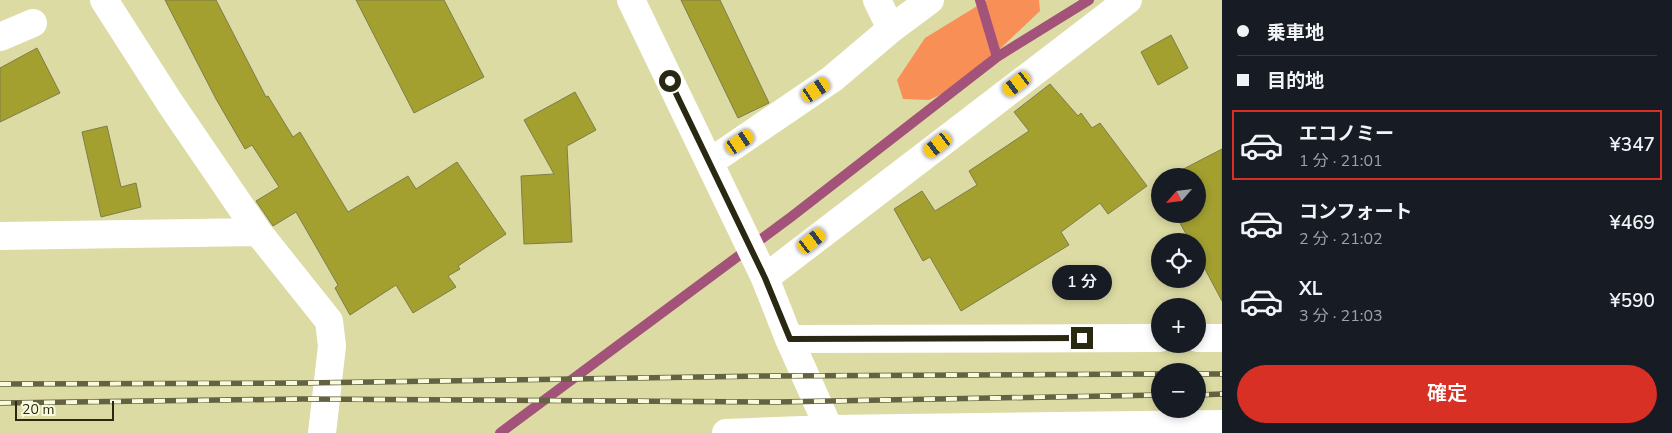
<!DOCTYPE html>
<html lang="ja">
<head>
<meta charset="utf-8">
<style>
	:root { --surface:#171b24; --page:#242831; --text:#f1f3f6; --muted:#9ea1a6; --line:#363941; --accent:#d93025 }
	body { margin:0; font-family:"Nunito Sans","Noto Sans JP",sans-serif; background:var(--page); color:var(--text); height:100vh; display:flex; flex-direction:column; font-size:19px; white-space:nowrap }
	* { box-sizing:border-box; margin:0 }
	p { font-size:16px; color:var(--muted) }
	.icon { flex:none; width:28px; height:28px; fill:none; stroke:currentColor; stroke-width:2; stroke-linecap:round; stroke-linejoin:round }
	.map { position:relative; flex:1; overflow:hidden }
	.sheet { display:flex; flex-direction:column; background:var(--surface); width:450px }
	.sheet>* { flex:none }
	.banner { display:grid; align-content:center; height:110px; padding:0 15px; background:var(--surface) }
	.needle { width:32px; rotate:242deg }
	.controls { position:absolute; left:1151px; top:168px; display:grid; gap:10px }
	.controls a { display:grid; place-items:center; width:55px; height:55px; border-radius:50%; background:var(--surface); box-shadow:0 2px 8px #0003; font-size:25px }
	.scale { position:absolute; left:15px; bottom:12px; width:99px; box-sizing:border-box; padding-left:5px; border:2px solid #292913; border-top:0; font-size:14px; line-height:18px; white-space:nowrap; color:#292913; -webkit-text-stroke:4px #fafadf; paint-order:stroke }
	.end { position:absolute; width:22px; height:22px; margin:-11px; border:6px solid #292913; background:#fff; box-shadow:0 0 0 2px #fff }
	.from { border-radius:50% }
	.bubble { position:absolute; height:35px; border-radius:18px; background:var(--surface); box-shadow:0 2px 8px #0003; font-size:16px; font-weight:600; line-height:35px; text-align:center }
	.car { position:absolute; width:15px; height:30px; margin:-15px -8px; border-radius:6px; box-shadow:0 0 4px 1px #0007; background:linear-gradient(#f5c518 24%,#345 0 40%,#f5c518 0 76%,#345 0 86%,#f5c518 0) }
	.banner b { display:flex; align-items:center; gap:18px; height:48px; font-size:19px }
	.banner b+b { border-top:1px solid var(--line) }
	.banner i { width:12px; height:12px; background:var(--text) }
	ul { padding:0; list-style:none }
	li { display:flex; align-items:center; gap:15px; height:70px; margin:0 10px 8px; padding:0 5px; border:2px solid transparent; border-radius:0px }
	li div { flex:1 }
	li b { display:block; font-size:19px }
	li em { font-style:normal; font-weight:600 }
	li.selected { border-color:var(--accent) }
	li>.icon { width:45px; height:45px; stroke-width:1.5 }
	.cta { display:flex; gap:10px; margin-top:auto; padding:10px 15px }
	.cta a { flex:1; height:58px; border-radius:30px; background:var(--accent); color:#fff; font-size:20px; font-weight:600; line-height:58px; text-align:center }
	main { display:flex; flex:1; min-height:0 }
	.map>svg:first-child { display:block }
</style>
</head>
<body>
<main>
<div class="map">
<svg width="1222" height="433" viewBox="0 0 1222 433">
	<rect width="100%" height="100%" fill="#dcdba4"/>
	<path fill="#f78f57" d="M987 0H1039L1040 11 963 84 929 100 903 99 897 80 925 38Z"/>
	<g fill="none" stroke-linecap="round" stroke-linejoin="round">
		<path stroke="#a35279" stroke-width="10" d="M980 0 997 57
			M500 433 791 217 997 57 1089 0"/>
	</g>
	<path fill="#a3a030" stroke="#7e7d4a" d="M165 0H216L266 97 268 96 293 137 300 132 348 212 408 176 416 189 457 162 506 234 458 266 460 269 448 276 456 287 413 313 396 285 350 315 335 288 338 285 296 212 273 226 256 201 279 187 252 145 245 149 216 99Z
		M356 0H444L484 77 414 113Z
		M681 0H720L769 103 738 118Z
		M1171 35 1188 68 1158 85 1141 52Z
		M37 48 60 93 0 122V68Z
		M1050 84 1078 116 1081 113 1092 128 1100 123 1147 186 1108 214 1100 203 1061 232 1069 245 961 311 930 257 923 261 894 209 922 191 935 211 977 185 969 171 1029 131 1014 112Z
		M575 92 596 130 567 146 572 242 524 244 521 176 554 174 524 120Z
		M107 126 121 187 136 183 141 207 101 217 82 132Z
		M1222 149V301L1198 256V241H1190L1175 214H1198V176H1170Z"/>
	<g fill="none" stroke-linecap="round" stroke-linejoin="round">
		<path stroke="#fff" stroke-width="28" d="M104 0 170 103 258 232 329 321 332 346 322 433
			M631 0 765 278 789 339 831 433
			M877 0 891 29
			M0 37 33 23
			M710 162 832 79 891 29 930 0
			M0 236 258 232
			M765 278 1128 0
			M1198 338H1222
			M789 339 1160 338
			M726 433 829 429 1222 424"/>
		<g stroke="#636342" stroke-width="5.5">
			<path id="rail" d="M1198 374H1222
				M0 384 303 383 770 376 1160 374
				M1198 395 1222 394
				M0 403 303 399 777 402 1160 395"/>
		</g>
		<use href="#rail" stroke="#fafadf" stroke-width="4" stroke-dasharray="11" stroke-linecap="butt"/>
	</g>
	<g fill="none" stroke-linecap="round" stroke-linejoin="round">
		<path stroke="#292913" stroke-width="6" d="M670 81 765 278 790 339 1082 338"/>
	</g>
</svg>
<div class="controls">
<a><svg class="needle" viewBox="-14 -14 28 28"><path d="M0-13l5 13h-10z" fill="#e53935"/><path d="M0 13l5-13h-10z" fill="#9ea1a6"/></svg></a>
<a><svg class="icon" aria-label="locate" viewBox="0 0 24 24"><circle cx="12" cy="12" r="6"/><path d="M12 2v4M12 18v4M2 12h4M18 12h4"/></svg></a>
<a>+</a>
<a>−</a>
</div>
<div class="scale">20 m</div>
<i class="end from" style="left:670px;top:81px"></i>
<i class="end" style="left:1082px;top:338px"></i>
<div class="bubble" style="left:1052px;top:265px;width:60px">1 分</div>
<i class="car" style="left:1017px;top:84px;rotate:233deg"></i>
<i class="car" style="left:816px;top:90px;rotate:56deg"></i>
<i class="car" style="left:740px;top:142px;rotate:56deg"></i>
<i class="car" style="left:938px;top:145px;rotate:232deg"></i>
<i class="car" style="left:812px;top:241px;rotate:52deg"></i>
</div>
<section class="sheet">
<div class="banner">
<b><i class="from"></i>乗車地</b>
<b><i></i>目的地</b>
</div>
<ul>
<li class="selected"><svg class="icon" aria-label="car" viewBox="0 0 24 24"><path d="M5 17H2v-5l4-1 3-4h7l3 4 3 1v5h-3M9 17h6M6 11h13"/><circle cx="7" cy="17" r="2"/><circle cx="17" cy="17" r="2"/></svg><div><b>エコノミー</b><p>1 分 · 21:01</p></div><em>¥347</em></li>
<li><svg class="icon" aria-label="car" viewBox="0 0 24 24"><path d="M5 17H2v-5l4-1 3-4h7l3 4 3 1v5h-3M9 17h6M6 11h13"/><circle cx="7" cy="17" r="2"/><circle cx="17" cy="17" r="2"/></svg><div><b>コンフォート</b><p>2 分 · 21:02</p></div><em>¥469</em></li>
<li><svg class="icon" aria-label="car" viewBox="0 0 24 24"><path d="M5 17H2v-5l4-1 3-4h7l3 4 3 1v5h-3M9 17h6M6 11h13"/><circle cx="7" cy="17" r="2"/><circle cx="17" cy="17" r="2"/></svg><div><b>XL</b><p>3 分 · 21:03</p></div><em>¥590</em></li>
</ul>
<div class="cta"><a>確定</a></div>
</section>
</main>
</body>
</html>
